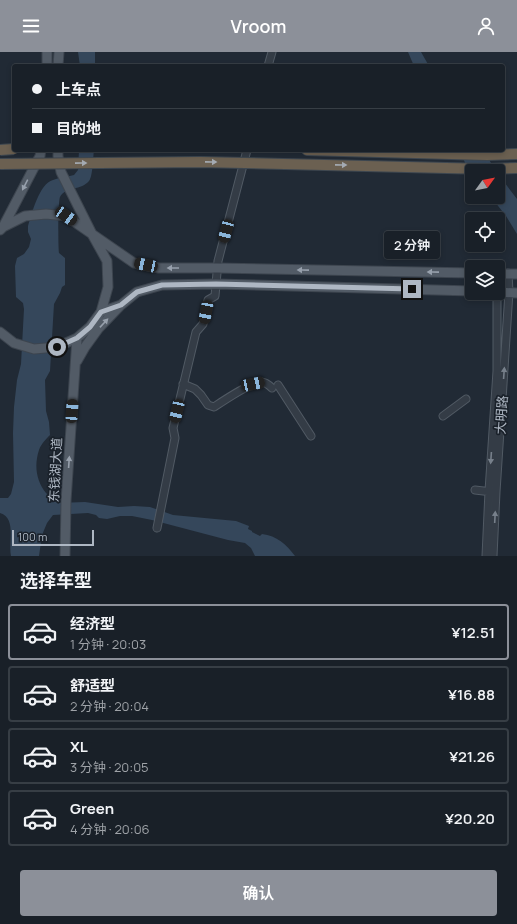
<!DOCTYPE html>
<html lang="zh">
<head>
<meta charset="utf-8">
<style>
	:root { --surface:#192028; --page:#262d34; --text:#f1f3f6; --muted:#9fa3a8; --line:#373e45; --accent:#8c9099 }
	body { margin:0; font-family:Manrope,"Noto Sans SC",sans-serif; background:var(--page); color:var(--text); height:100vh; display:flex; flex-direction:column; font-size:15px; white-space:nowrap }
	* { box-sizing:border-box; margin:0 }
	p { font-size:13px; color:var(--muted) }
	.icon { flex:none; width:22px; height:22px; fill:none; stroke:currentColor; stroke-width:2; stroke-linecap:round; stroke-linejoin:round }
	.map { position:relative; height:504px; overflow:hidden }
	.sheet { display:flex; flex-direction:column; background:var(--surface); flex:1 }
	.sheet>* { flex:none }
	.hud { position:absolute; left:12px; top:12px; width:493px; height:88px; border-radius:4px; box-shadow:0 2px 6px #0003,0 0 0 1px var(--line); display:grid; align-content:center; height:88px; padding:0 20px; background:var(--surface) }
	.needle { width:26px; rotate:57deg }
	.buttons { position:absolute; left:465px; top:112px; display:grid; gap:8px }
	.buttons a { display:grid; place-items:center; width:40px; height:40px; border-radius:4px; background:var(--surface); box-shadow:0 2px 6px #0003,0 0 0 1px var(--line); font-size:20px }
	.scale { position:absolute; left:12px; bottom:10px; width:82px; box-sizing:border-box; padding-left:4px; border:2px solid #aeb7c3; border-top:0; font-size:11px; line-height:14px; white-space:nowrap; color:#aeb7c3; -webkit-text-stroke:3px #1a212a; paint-order:stroke }
	.end { position:absolute; width:18px; height:18px; margin:-9px; border:5px solid #aeb7c3; background:#111; box-shadow:0 0 0 2px #111 }
	.from { border-radius:50% }
	.bubble { position:absolute; height:28px; border-radius:4px; background:var(--surface); box-shadow:0 2px 6px #0003,0 0 0 1px var(--line); font-size:13px; font-weight:600; line-height:28px; text-align:center }
	.car { position:absolute; width:12px; height:24px; margin:-12px -6px; border-radius:5px; box-shadow:0 0 3px 1px #0007; background:linear-gradient(#222 24%,#8ab4d8 0 40%,#222 0 76%,#8ab4d8 0 86%,#222 0) }
	.hud b { display:flex; align-items:center; gap:14px; height:38px; font-size:15px }
	.hud b+b { border-top:1px solid var(--line) }
	.hud i { width:10px; height:10px; background:var(--text) }
	ul { padding:0; list-style:none }
	li { display:flex; align-items:center; gap:12px; height:56px; margin:0 8px 6px; padding:0 12px; border:2px solid var(--line); border-radius:4px }
	li div { flex:1 }
	li b { display:block; font-size:15px }
	li em { font-style:normal; font-weight:600 }
	li.selected { border-color:var(--accent) }
	li>.icon { width:36px; height:36px; stroke-width:1.5 }
	h2 { padding:0 20px; font-size:18px; line-height:48px }
	.cta { display:flex; gap:8px; margin-top:auto; padding:8px 20px }
	.cta a { flex:1; height:46px; border-radius:4px; background:var(--accent); color:#fff; font-size:16px; font-weight:600; line-height:46px; text-align:center }
	header { display:flex; justify-content:space-between; align-items:center; height:52px; padding:0 20px; background:var(--accent); color:#fff; font-size:18px; font-weight:600 }
	.map>svg:first-child { display:block }
</style>
</head>
<body>
<header><svg class="icon" aria-label="menu" viewBox="0 0 24 24"><path d="M4 6h16M4 12h16M4 18h16"/></svg>Vroom<svg class="icon" aria-label="person" viewBox="0 0 24 24"><circle cx="12" cy="8" r="4"/><path d="M4 21q1-7 8-7t8 7"/></svg></header>
<div class="map">
<svg width="517" height="504" viewBox="0 0 517 504">
	<rect width="100%" height="100%" fill="#212a35"/>
	<path fill="#35475b" d="M78 0H95V14H80Z
		M408 0H421L429 14H414Z
		M79 98H94C93 105 93 124 89 129 82 138 65 135 60 145 58 149 58 195 59 201L65 206V233L62 235 60 241 54 252 50 319 45 328 46 359 49 370 50 383C46 387 41 392 39 398 34 413 36 429 46 441 49 445 54 448 58 451L85 450 118 455 134 454 150 455 173 463 236 469 249 474 248 477 252 479V480L260 484 262 482C277 484 286 492 295 504H255L251 496 245 491 228 488 152 468 132 464H120L107 467 99 466 96 463 88 461 53 463 47 471 42 483 39 504H11C8 491 17 466 0 461V446H8L11 442 14 430 13 381 14 355 17 328 21 312 24 257 23 251 16 245 15 214 17 206 24 202 29 195 31 187 28 180V174C32 161 39 132 53 128 60 125 67 125 74 123L78 118Z
		M460 98H483L496 119H472V145H473L471 147 469 143C471 123 467 116 460 98Z
		M498 122 517 147V182L506 164 491 145H498Z"/>
	<g fill="none" stroke-linecap="round" stroke-linejoin="round">
		<g stroke="#515a64" stroke-width="9">
			<path id="minor" d="M268 14 272 0
				M498 235 499 222
				M183 332 195 337 201 343 208 353 214 355C223 349 251 330 261 330 266 330 269 333 272 336
				M278 333 311 384
				M443 364 466 347
				M475 438 492 440
				M157 476 175 386 173 376 196 280 203 272 208 248 215 244 218 209 247 98
				M486 504 489 439 497 319V241
				M493 504 496 440 509 240 508 221"/>
		</g>
		<g stroke="#3d454f" stroke-width="11">
			<path id="major" d="M47 14V0
				M58 14 59 0
				M58 98V104L61 120 92 182 134 211 159 216H217L472 221
				M3 175 40 104 41 98
				M0 178 3 175 25 164 46 162 66 164 92 182 107 209 108 235 101 260 90 275 77 286 57 295 34 297 14 291 0 280
				M498 222H517
				M498 240 517 241
				M101 260 121 253 137 240 162 233 216 232 472 239
				M77 309 85 295 98 277 120 254
				M65 504 66 449 77 286"/>
		</g>
		<g stroke="#3e4750" stroke-width="12">
			<path id="highway" d="M307 98 487 103 517 102"/>
		</g>
		<use href="#minor" stroke="#343c46" stroke-width="7"/>
		<use href="#major" stroke="#525b66" stroke-width="9"/>
		<use href="#highway" stroke="#6b6051" stroke-width="10"/>
		<g stroke="#3e4750" stroke-width="12" stroke-linecap="butt">
			<path id="highway-bridge" d="M0 98 14 97
				M0 112 200 110 487 117 517 116"/>
		</g>
		<use href="#highway-bridge" stroke="#6b6051" stroke-width="10"/>
	</g>
	<defs><path id="oneway-solid" d="M-6-.8H1V-3.2L6.5 0L1 3.2V.8H-6Z"/></defs>
	<g fill="#a4aab2">
		<use href="#oneway-solid" transform="translate(211 110) rotate(1)"/>
		<use href="#oneway-solid" transform="translate(81 111) rotate(-1)"/>
		<use href="#oneway-solid" transform="translate(341 113) rotate(1)"/>
	</g>
	<g fill="#97a0ac">
		<use href="#oneway-solid" transform="translate(25 133) rotate(117)"/>
		<use href="#oneway-solid" transform="translate(173 216) rotate(-180)"/>
		<use href="#oneway-solid" transform="translate(303 218) rotate(-179)"/>
		<use href="#oneway-solid" transform="translate(433 220) rotate(-179)"/>
		<use href="#oneway-solid" transform="translate(104 271) rotate(-47)"/>
		<use href="#oneway-solid" transform="translate(69 410) rotate(-86)"/>
	</g>
	<g fill="#77808b">
		<use href="#oneway-solid" transform="translate(504 321) rotate(-86)"/>
		<use href="#oneway-solid" transform="translate(491 406) rotate(94)"/>
		<use href="#oneway-solid" transform="translate(495 465) rotate(-87)"/>
	</g>
	<g fill="none" stroke-linecap="round" stroke-linejoin="round">
		<path stroke="#aeb7c3" stroke-width="5" d="M57 295 77 286 90 275 101 260 121 253 137 240 162 233 216 232 412 237"/>
	</g>
	<g text-anchor="middle" dominant-baseline="central" stroke-width="3.5" stroke-linejoin="round" paint-order="stroke">
		<g font-size="13" fill="#aeb7c3" stroke="#1a212a">
			<text transform="translate(501 363) rotate(-86)">大明路</text>
			<text transform="translate(55 418) rotate(-87)">东钱湖大道</text>
		</g>
	</g>
</svg>
<div class="buttons">
<a><svg class="needle" viewBox="-14 -14 28 28"><path d="M0-13l5 13h-10z" fill="#e53935"/><path d="M0 13l5-13h-10z" fill="#9fa3a8"/></svg></a>
<a><svg class="icon" aria-label="locate" viewBox="0 0 24 24"><circle cx="12" cy="12" r="6"/><path d="M12 2v4M12 18v4M2 12h4M18 12h4"/></svg></a>
<a><svg class="icon" aria-label="layers" viewBox="0 0 24 24"><path d="M12 4l9 5-9 5-9-5zM3 14l9 5 9-5"/></svg></a>
</div>
<div class="scale">100 m</div>
<i class="end from" style="left:57px;top:295px"></i>
<i class="end" style="left:412px;top:237px"></i>
<div class="bubble" style="left:384px;top:179px;width:56px">2 分钟</div>
<i class="car" style="left:66px;top:164px;rotate:125deg"></i>
<i class="car" style="left:226px;top:179px;rotate:195deg"></i>
<i class="car" style="left:146px;top:213px;rotate:282deg"></i>
<i class="car" style="left:206px;top:260px;rotate:191deg"></i>
<i class="car" style="left:253px;top:332px;rotate:78deg"></i>
<i class="car" style="left:72px;top:359px;rotate:4deg"></i>
<i class="car" style="left:177px;top:359px;rotate:193deg"></i>
<div class="hud">
<b><i class="from"></i>上车点</b>
<b><i></i>目的地</b>
</div>
</div>
<section class="sheet">
<h2>选择车型</h2>
<ul>
<li class="selected"><svg class="icon" aria-label="car" viewBox="0 0 24 24"><path d="M5 17H2v-5l4-1 3-4h7l3 4 3 1v5h-3M9 17h6M6 11h13"/><circle cx="7" cy="17" r="2"/><circle cx="17" cy="17" r="2"/></svg><div><b>经济型</b><p>1 分钟 · 20:03</p></div><em>¥12.51</em></li>
<li><svg class="icon" aria-label="car" viewBox="0 0 24 24"><path d="M5 17H2v-5l4-1 3-4h7l3 4 3 1v5h-3M9 17h6M6 11h13"/><circle cx="7" cy="17" r="2"/><circle cx="17" cy="17" r="2"/></svg><div><b>舒适型</b><p>2 分钟 · 20:04</p></div><em>¥16.88</em></li>
<li><svg class="icon" aria-label="car" viewBox="0 0 24 24"><path d="M5 17H2v-5l4-1 3-4h7l3 4 3 1v5h-3M9 17h6M6 11h13"/><circle cx="7" cy="17" r="2"/><circle cx="17" cy="17" r="2"/></svg><div><b>XL</b><p>3 分钟 · 20:05</p></div><em>¥21.26</em></li>
<li><svg class="icon" aria-label="car" viewBox="0 0 24 24"><path d="M5 17H2v-5l4-1 3-4h7l3 4 3 1v5h-3M9 17h6M6 11h13"/><circle cx="7" cy="17" r="2"/><circle cx="17" cy="17" r="2"/></svg><div><b>Green</b><p>4 分钟 · 20:06</p></div><em>¥20.20</em></li>
</ul>
<div class="cta"><a>确认</a></div>
</section>
</body>
</html>
